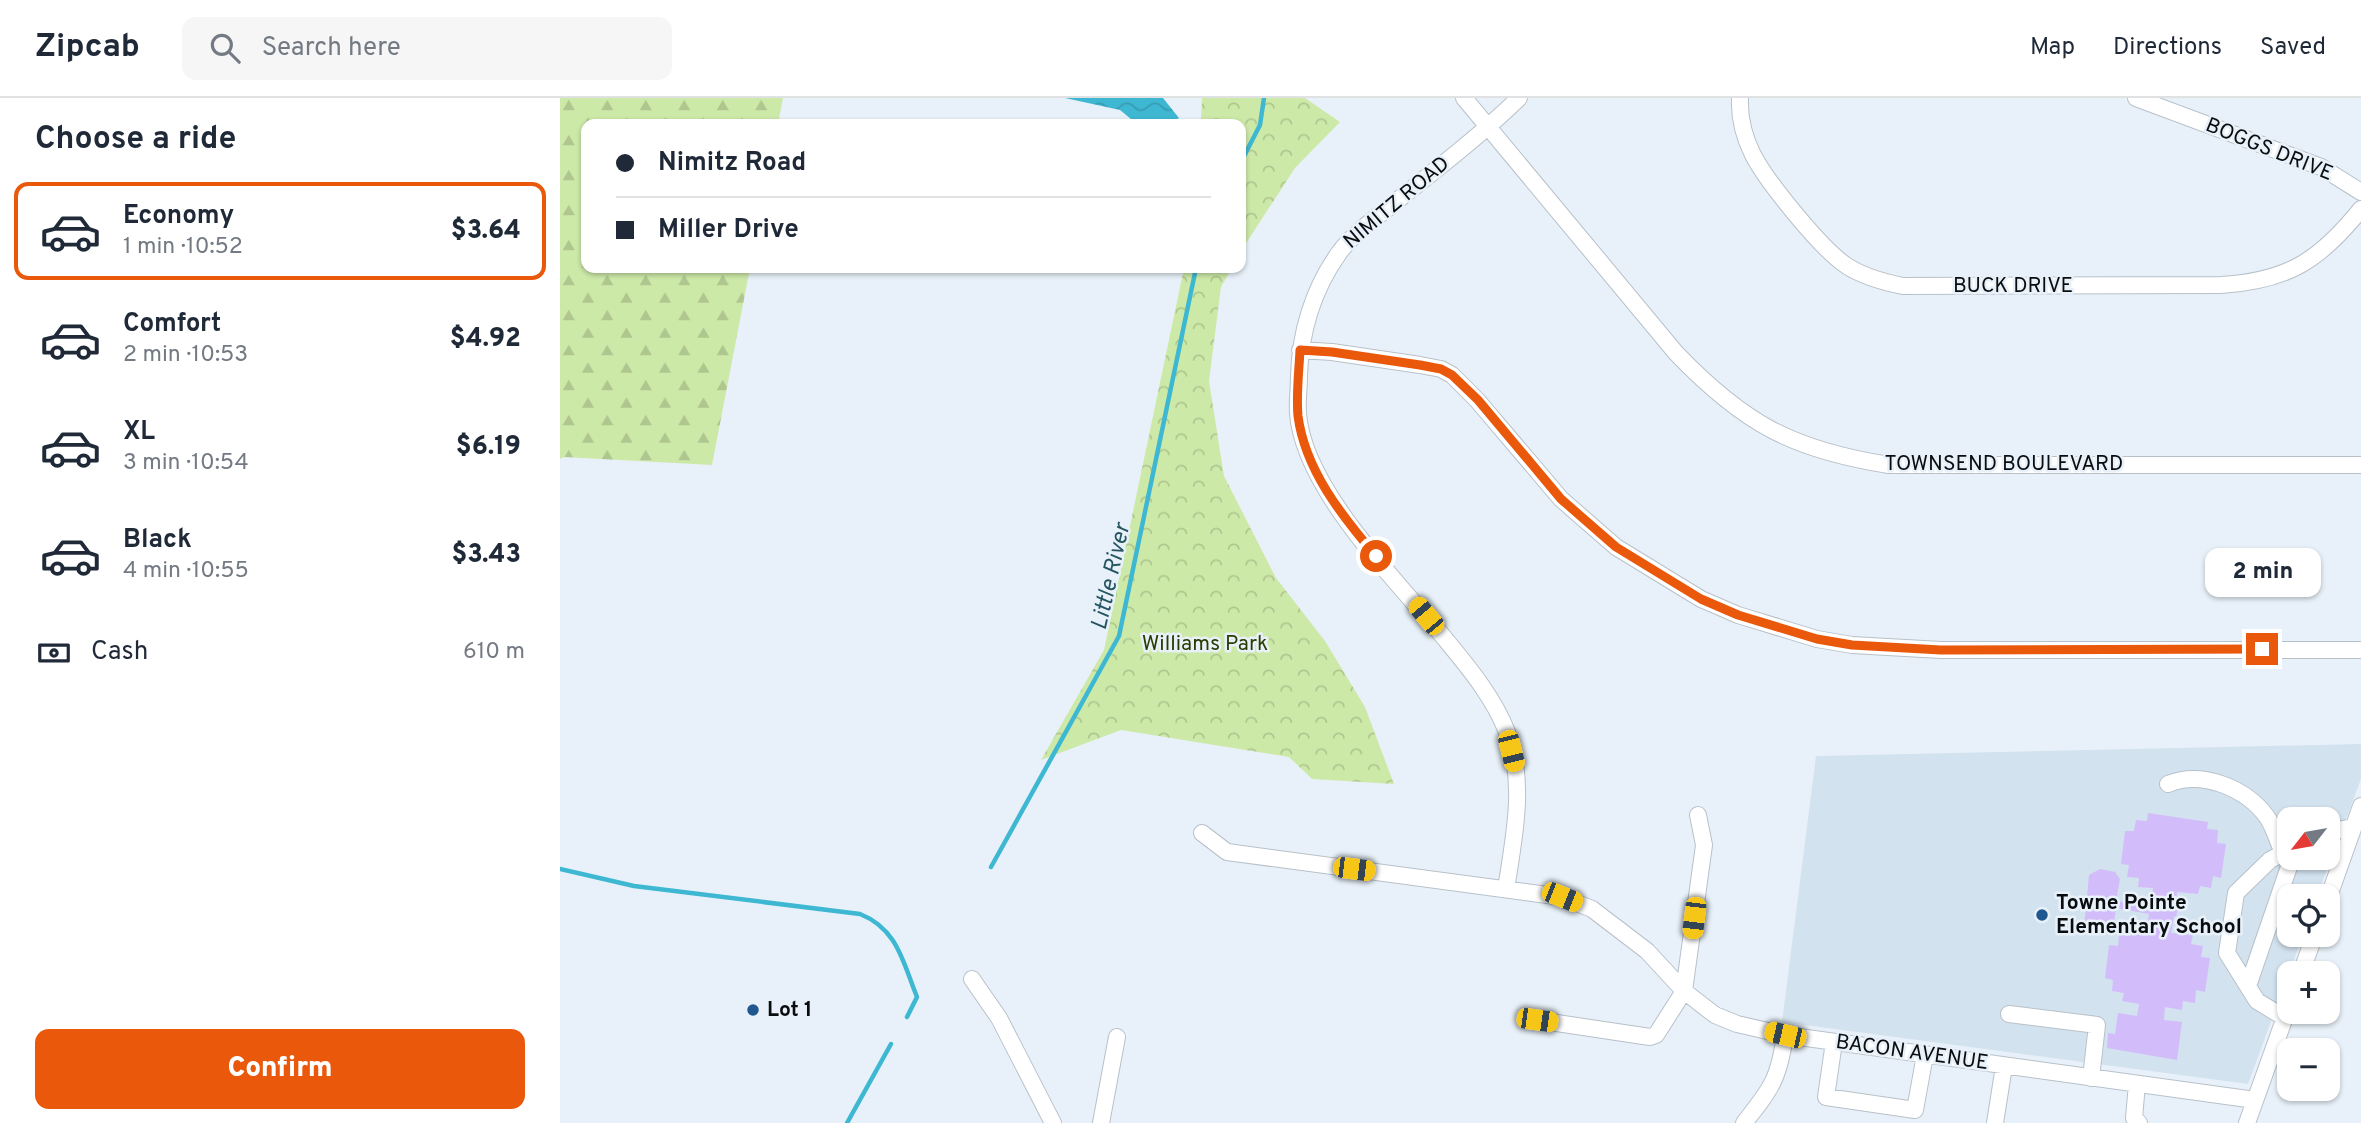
<!DOCTYPE html>
<html lang="en">
<head>
<meta charset="utf-8">
<style>
	:root { --surface:#fff; --page:#f6f6f7; --text:#1f2937; --muted:#747a83; --line:#e0e1e3; --accent:#ea580c }
	body { margin:0; font-family:Overpass,sans-serif; background:var(--page); color:var(--text); height:100vh; display:flex; flex-direction:column; font-size:26px; white-space:nowrap }
	* { box-sizing:border-box; margin:0 }
	p { font-size:23px; color:var(--muted) }
	.icon { flex:none; width:38px; height:38px; fill:none; stroke:currentColor; stroke-width:2; stroke-linecap:round; stroke-linejoin:round }
	.map { position:relative; flex:1; overflow:hidden }
	.sheet { display:flex; flex-direction:column; background:var(--surface); width:560px }
	.sheet>* { flex:none }
	.hud { position:absolute; left:21px; top:21px; width:665px; height:154px; border-radius:14px; box-shadow:0 2px 5px #0004; display:grid; align-content:center; height:154px; padding:0 35px; background:var(--surface) }
	.needle { width:46px; rotate:239deg }
	.tools { position:absolute; left:1717px; top:709px; display:grid; gap:14px }
	.tools a { display:grid; place-items:center; width:63px; height:63px; border-radius:14px; background:var(--surface); box-shadow:0 2px 5px #0004; font-size:35px }
	.end { position:absolute; width:32px; height:32px; margin:-16px; border:9px solid #ea580c; background:#fff; box-shadow:0 0 0 4px #fff }
	.from { border-radius:50% }
	.bubble { position:absolute; height:49px; border-radius:14px; background:var(--surface); box-shadow:0 2px 5px #0004; font-size:23px; font-weight:800; line-height:49px; text-align:center }
	.car { position:absolute; width:21px; height:42px; margin:-21px -10px; border-radius:9px; box-shadow:0 0 5px 2px #0007; background:linear-gradient(#f5c518 24%,#345 0 40%,#f5c518 0 76%,#345 0 86%,#f5c518 0) }
	.hud b { display:flex; align-items:center; gap:24px; height:66px; font-size:26px }
	.hud b+b { border-top:2px solid var(--line) }
	.hud i { width:18px; height:18px; background:var(--text) }
	ul { padding:0; list-style:none }
	li { display:flex; align-items:center; gap:21px; height:98px; margin:0 14px 10px; padding:0 21px; border:4px solid transparent; border-radius:14px }
	li div { flex:1 }
	li b { display:block; font-size:26px }
	li em { font-style:normal; font-weight:800 }
	li.selected { border-color:var(--accent) }
	li>.icon { width:63px; height:63px; stroke-width:1.5 }
	h2 { padding:0 35px; font-size:32px; line-height:84px }
	.pay { display:flex; align-items:center; gap:18px; height:77px; padding:0 35px; font-size:26px }
	.pay p { margin-inline-start:auto }
	.action { display:flex; gap:14px; margin-top:auto; padding:14px 35px }
	.action a { flex:1; height:80px; border-radius:14px; background:var(--accent); color:#fff; font-size:28px; font-weight:800; line-height:80px; text-align:center }
	header { display:flex; align-items:center; gap:42px; box-sizing:border-box; height:98px; padding:0 35px; background:var(--surface); border-bottom:2px solid var(--line) }
	header strong { font-size:33px }
	nav { display:flex; gap:38px; margin-inline-start:auto; font-size:24px }
	.search { width:490px; height:63px; background:var(--page); display:flex; align-items:center; gap:18px; box-sizing:border-box; padding:0 24px; border-radius:14px; color:var(--muted); font-size:26px }
	main { display:flex; flex:1; min-height:0 }
	.map>svg:first-child { display:block }
</style>
</head>
<body>
<header>
<strong>Zipcab</strong>
<div class="search"><svg class="icon" aria-label="search" viewBox="0 0 24 24"><circle cx="10" cy="10" r="6"/><path d="M15 15l6 6"/></svg>Search here</div>
<nav><a>Map</a><a>Directions</a><a>Saved</a></nav>
</header>
<main>
<section class="sheet">
<h2>Choose a ride</h2>
<ul>
<li class="selected"><svg class="icon" aria-label="car" viewBox="0 0 24 24"><path d="M5 17H2v-5l4-1 3-4h7l3 4 3 1v5h-3M9 17h6M6 11h13"/><circle cx="7" cy="17" r="2"/><circle cx="17" cy="17" r="2"/></svg><div><b>Economy</b><p>1 min · 10:52</p></div><em>$3.64</em></li>
<li><svg class="icon" aria-label="car" viewBox="0 0 24 24"><path d="M5 17H2v-5l4-1 3-4h7l3 4 3 1v5h-3M9 17h6M6 11h13"/><circle cx="7" cy="17" r="2"/><circle cx="17" cy="17" r="2"/></svg><div><b>Comfort</b><p>2 min · 10:53</p></div><em>$4.92</em></li>
<li><svg class="icon" aria-label="car" viewBox="0 0 24 24"><path d="M5 17H2v-5l4-1 3-4h7l3 4 3 1v5h-3M9 17h6M6 11h13"/><circle cx="7" cy="17" r="2"/><circle cx="17" cy="17" r="2"/></svg><div><b>XL</b><p>3 min · 10:54</p></div><em>$6.19</em></li>
<li><svg class="icon" aria-label="car" viewBox="0 0 24 24"><path d="M5 17H2v-5l4-1 3-4h7l3 4 3 1v5h-3M9 17h6M6 11h13"/><circle cx="7" cy="17" r="2"/><circle cx="17" cy="17" r="2"/></svg><div><b>Black</b><p>4 min · 10:55</p></div><em>$3.43</em></li>
</ul>
<div class="pay"><svg class="icon" aria-label="cash" viewBox="0 0 24 24"><path d="M3 7h18v10H3z"/><circle cx="12" cy="12" r="2"/></svg>Cash<p>610 m</p></div>
<div class="action"><a>Confirm</a></div>
</section>
<div class="map">
<svg width="1801" height="1025" viewBox="0 0 1801 1025">
	<defs>
		<pattern id="forest-firs" width="22" height="20" patternUnits="userSpaceOnUse" patternTransform="scale(1.75)"><rect width="22" height="20" fill="#cde9a8"/><path d="M5 1l3.5 6h-7zM16 11l3.5 6h-7z" fill="#afc78f"/></pattern>
		<pattern id="park-crowns" width="20" height="18" patternUnits="userSpaceOnUse" patternTransform="scale(1.75)"><rect width="20" height="18" fill="#cde9a8"/><path d="M2 6a3 3 0 1 1 6 0M12 15a3 3 0 1 1 6 0" fill="none" stroke="#afc78f"/></pattern>
		<pattern id="water-waves" width="16" height="10" patternUnits="userSpaceOnUse" patternTransform="scale(1.75)"><rect width="16" height="10" fill="#3eb8d2"/><path d="M0 5q4-4 8 0t8 0" fill="none" stroke="#359db3"/></pattern>
	</defs>
	<rect width="100%" height="100%" fill="#e8f1f9"/>
	<path fill="#d3e2ef" fill-rule="evenodd" d="M1801 646V681L1757 798H1729V836L1743 837 1688 986 1222 924 1256 658ZM1729 721H1768V760H1729Z"/>
	<path fill="url(#forest-firs)" d="M0 0H223L218 26H26V170H190L152 367 4 359 0 361Z"/>
	<path fill="url(#park-crowns)" d="M642 0H745L780 24 735 70 681 153V26H652L641 22Z
		M624 170H672L661 189 649 283 664 378 716 480 765 543 805 609 834 686 752 681 729 659 561 632 481 662 544 552Z"/>
	<path fill="url(#water-waves)" d="M505 0H603L619 20 608 26H577L560 12Z"/>
	<g fill="none" stroke-linecap="round" stroke-linejoin="round">
		<path stroke="#3eb8d2" stroke-width="4.5" d="M681 64 700 27 704 0
			M431 769 559 538 636 170
			M0 771 74 788 300 816C338 831 343 865 357 899L347 919
			M287 1025 331 946"/>
	</g>
	<path fill="#d3bcfa" d="M1588 715 1648 724 1647 731 1658 732 1657 745 1666 746 1661 780 1653 778 1651 790 1640 788 1638 796 1617 794 1615 810H1618L1616 819 1614 818 1611 835 1633 837 1631 846 1643 848 1641 859 1650 860 1645 894 1636 892 1635 905 1623 903 1622 912 1605 909 1604 922 1622 924 1617 962 1547 950 1548 935 1555 936 1558 915 1577 918 1579 906 1562 903 1564 895 1552 893 1553 882 1545 880 1549 847 1558 848 1559 837 1571 838 1572 830 1587 831 1589 816 1556 810 1553 832 1546 837 1528 835 1524 830 1529 777 1540 771 1555 774 1560 781 1556 803 1587 808 1590 807 1593 790 1578 789 1579 780 1567 779 1569 767 1561 766 1565 733H1574L1576 722 1587 723Z"/>
	<g fill="none" stroke-linecap="round" stroke-linejoin="round">
		<g stroke="#b8c1c9" stroke-width="18">
			<path id="minor" d="M904 0 1116 255C1184 326 1233 352 1329 367H1801
				M1180 0C1179 20 1184 39 1193 57 1207 84 1262 152 1287 168 1304 179 1323 184 1343 188L1661 187C1728 183 1760 162 1801 111
				M1576 0 1761 69 1801 94
				M740 252 772 254 860 267 881 271 892 277 917 302 1001 401 1056 449 1141 501 1178 517 1257 541 1292 547 1381 552H1801
				M1608 686C1642 672 1686 690 1707 719 1714 729 1718 744 1723 755
				M1768 734 1793 729
				M642 735 667 754 1002 799 1032 811 1087 853 1124 893 1155 917 1177 926 1225 937 1695 1002
				M946 791C954 739 966 685 947 634 934 600 909 570 886 542 839 485 743 391 738 315 737 303 739 291 739 278 740 235 753 191 779 155 792 136 820 117 838 102 879 69 921 37 959 0
				M1768 801 1801 708
				M1741 875 1755 836
				M412 881 439 920 493 1025
				M1688 888 1732 760
				M1449 916 1537 927 1531 980
				M1725 920 1697 903 1667 855 1676 795 1710 762 1729 752
				M977 922 1090 939 1096 937 1124 893 1144 747 1138 717
				M1274 944 1266 999 1355 1012 1365 957
				M1577 986 1574 1020 1579 1025
				M541 1025 557 939
				M1184 1025C1211 991 1219 981 1225 937
				M1435 1025 1444 968
				M1687 1025 1729 908"/>
		</g>
		<use href="#minor" stroke="#fff" stroke-width="16"/>
	</g>
	<g fill="none" stroke-linecap="round" stroke-linejoin="round">
		<path stroke="#ea580c" stroke-width="9" d="M816 458C782 418 745 372 738 318 736 297 739 273 740 252L772 254 860 267 881 271 892 277 918 302 1001 401 1056 449 1141 501 1178 517 1257 541 1292 547 1381 552 1702 551"/>
	</g>
	<g fill="#21578f" stroke="#e8f1f9" stroke-width="2.5">
		<circle cx="1482" cy="817" r="7"/>
		<circle cx="193" cy="912" r="7"/>
	</g>
	<g text-anchor="middle" dominant-baseline="central" stroke-width="5" stroke-linejoin="round" paint-order="stroke">
		<g font-size="21" fill="#090d0f" stroke="#e8f1f9">
			<text transform="translate(1709 52) rotate(22)">BOGGS DRIVE</text>
			<text transform="translate(837 105) rotate(-40)">NIMITZ ROAD</text>
			<text x="1453" y="188">BUCK DRIVE</text>
			<text x="1444" y="366">TOWNSEND BOULEVARD</text>
			<text transform="translate(1352 955) rotate(8)">BACON AVENUE</text>
		</g>
		<g font-size="21" fill="#2a3d01" stroke="#e8f1f9">
			<text x="645" y="546">Williams Park</text>
		</g>
		<g font-size="21" font-weight="bold" fill="#090d0f" stroke="#e8f1f9" text-anchor="start">
			<text x="1496" y="805">Towne Pointe<tspan x="1496" dy="24">Elementary School</tspan></text>
			<text x="207" y="912">Lot 1</text>
		</g>
		<g font-size="23" font-style="italic" fill="#245661" stroke="#e8f1f9">
			<text transform="translate(552 479) rotate(-77)">Little River</text>
		</g>
	</g>
</svg>
<div class="tools">
<a><svg class="needle" viewBox="-14 -14 28 28"><path d="M0-13l5 13h-10z" fill="#e53935"/><path d="M0 13l5-13h-10z" fill="#747a83"/></svg></a>
<a><svg class="icon" aria-label="locate" viewBox="0 0 24 24"><circle cx="12" cy="12" r="6"/><path d="M12 2v4M12 18v4M2 12h4M18 12h4"/></svg></a>
<a>+</a>
<a>−</a>
</div>
<i class="end from" style="left:816px;top:458px"></i>
<i class="end" style="left:1702px;top:551px"></i>
<div class="bubble" style="left:1645px;top:450px;width:116px">2 min</div>
<i class="car" style="left:866px;top:518px;rotate:320deg"></i>
<i class="car" style="left:951px;top:653px;rotate:166deg"></i>
<i class="car" style="left:794px;top:771px;rotate:97deg"></i>
<i class="car" style="left:1002px;top:799px;rotate:112deg"></i>
<i class="car" style="left:1134px;top:820px;rotate:187deg"></i>
<i class="car" style="left:977px;top:922px;rotate:98deg"></i>
<i class="car" style="left:1225px;top:937px;rotate:283deg"></i>
<div class="hud">
<b><i class="from"></i>Nimitz Road</b>
<b><i></i>Miller Drive</b>
</div>
</div>
</main>
</body>
</html>
